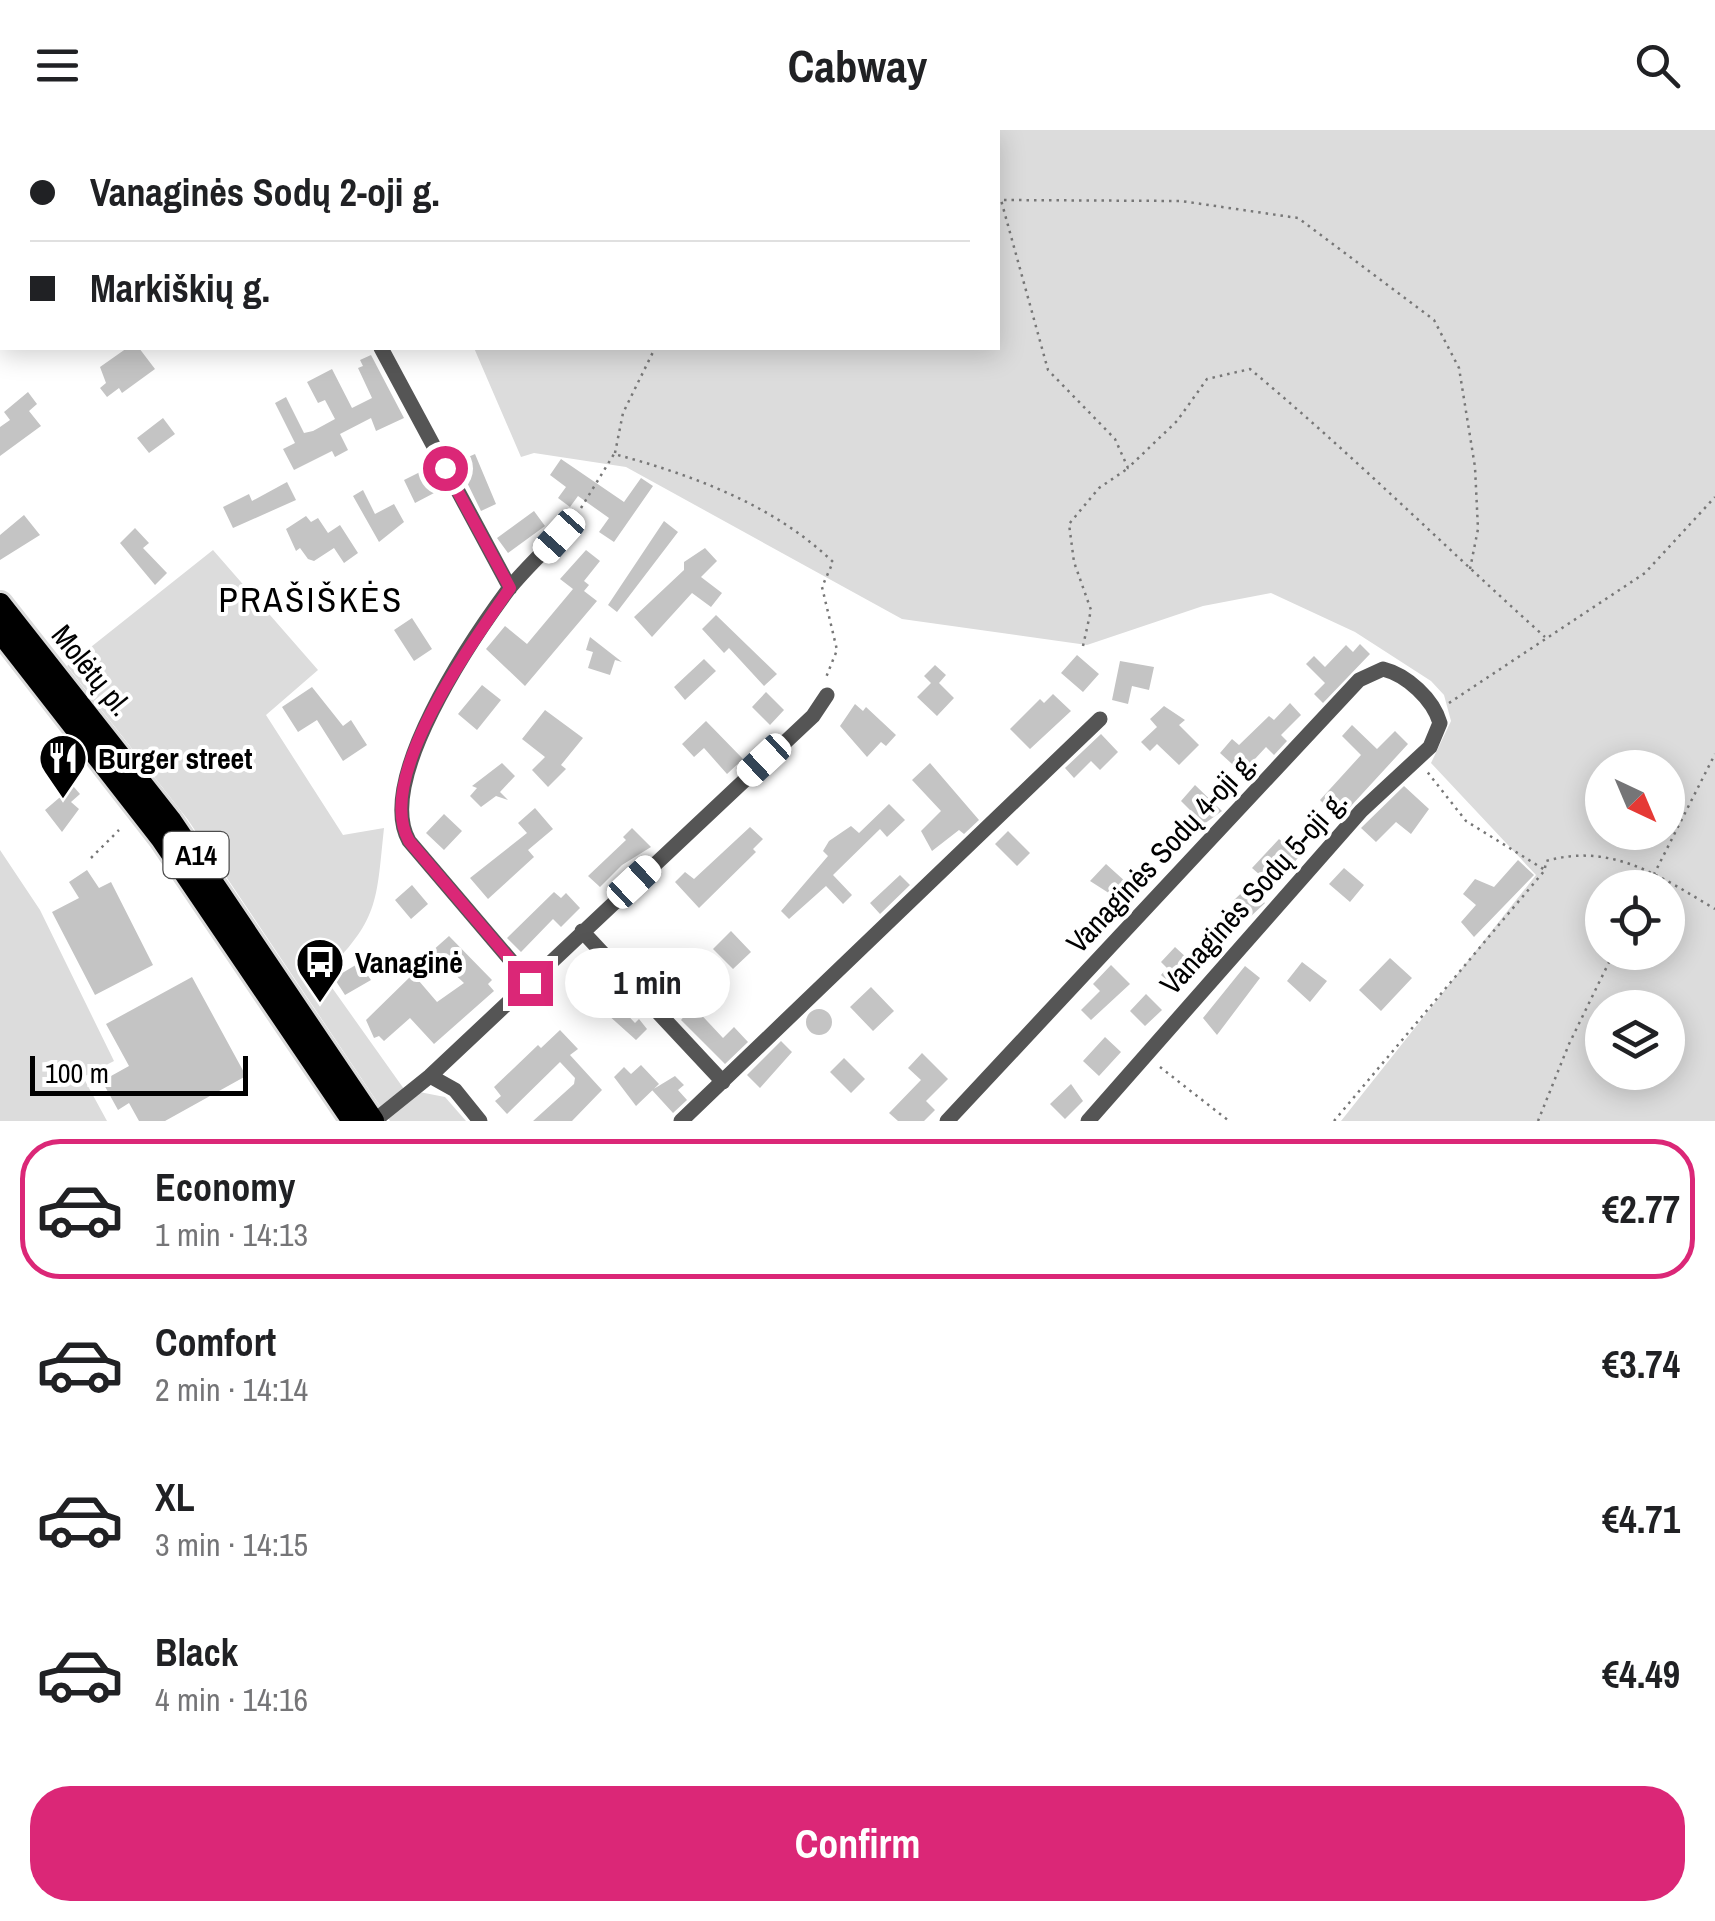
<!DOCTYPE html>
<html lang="en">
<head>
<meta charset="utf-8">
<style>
	:root { --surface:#fff; --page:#f6f6f6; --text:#202124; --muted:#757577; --line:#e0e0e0; --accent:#db2777 }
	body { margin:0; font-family:"Archivo Narrow",sans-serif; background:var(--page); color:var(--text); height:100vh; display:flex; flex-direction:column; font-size:38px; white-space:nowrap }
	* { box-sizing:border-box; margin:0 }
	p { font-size:32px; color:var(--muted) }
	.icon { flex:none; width:55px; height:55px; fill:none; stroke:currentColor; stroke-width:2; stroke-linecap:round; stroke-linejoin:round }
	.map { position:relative; height:991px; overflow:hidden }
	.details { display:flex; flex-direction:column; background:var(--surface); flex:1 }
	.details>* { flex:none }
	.top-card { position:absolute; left:0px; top:0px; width:1000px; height:220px; box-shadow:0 5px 25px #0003; display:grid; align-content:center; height:220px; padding:0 30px; background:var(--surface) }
	.needle { width:65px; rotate:136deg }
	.tools { position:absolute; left:1585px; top:620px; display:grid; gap:20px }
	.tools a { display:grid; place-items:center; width:100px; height:100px; border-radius:50%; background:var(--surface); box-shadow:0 5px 25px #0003; font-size:50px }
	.scale { position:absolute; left:30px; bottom:25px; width:218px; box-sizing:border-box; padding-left:10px; border:5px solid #000; border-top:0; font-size:28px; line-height:35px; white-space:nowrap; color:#000; -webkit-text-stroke:8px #fff; paint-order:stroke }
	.end { position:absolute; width:45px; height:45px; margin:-22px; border:12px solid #db2777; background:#fff; box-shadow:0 0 0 5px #fff }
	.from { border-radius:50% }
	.bubble { position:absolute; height:70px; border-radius:35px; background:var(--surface); box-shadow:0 5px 25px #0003; font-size:32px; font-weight:800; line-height:70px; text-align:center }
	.car { position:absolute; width:30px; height:60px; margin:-30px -15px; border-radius:12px; box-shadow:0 0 8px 2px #0007; background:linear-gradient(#fff 24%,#345 0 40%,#fff 0 76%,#345 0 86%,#fff 0) }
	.top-card b { display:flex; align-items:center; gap:35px; height:95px; font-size:38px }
	.top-card b+b { border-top:2px solid var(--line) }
	.top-card i { width:25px; height:25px; background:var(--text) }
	ul { padding:18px 0 0; list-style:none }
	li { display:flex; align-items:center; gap:30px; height:140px; margin:0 20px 15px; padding:0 10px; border:5px solid transparent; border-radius:40px }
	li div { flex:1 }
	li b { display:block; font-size:38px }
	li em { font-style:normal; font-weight:800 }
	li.on { border-color:var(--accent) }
	li>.icon { width:90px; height:90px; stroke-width:1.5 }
	.action { display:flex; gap:20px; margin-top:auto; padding:20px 30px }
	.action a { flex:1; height:115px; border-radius:40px; background:var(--accent); color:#fff; font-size:40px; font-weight:800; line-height:115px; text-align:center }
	header { display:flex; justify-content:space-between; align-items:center; height:130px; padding:0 30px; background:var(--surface); font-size:45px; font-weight:800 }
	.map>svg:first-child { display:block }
</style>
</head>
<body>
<header><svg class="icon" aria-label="menu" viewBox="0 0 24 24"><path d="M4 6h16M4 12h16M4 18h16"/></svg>Cabway<svg class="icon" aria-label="search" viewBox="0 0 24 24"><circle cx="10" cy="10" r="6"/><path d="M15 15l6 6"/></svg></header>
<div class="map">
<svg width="1715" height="991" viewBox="0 0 1715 991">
	<rect width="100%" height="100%" fill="#fff"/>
	<path fill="#dcdcdc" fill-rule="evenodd" d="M364 0H1715V991H1341L1536 745 1431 633 1451 591 1444 565 1431 551 1355 502 1271 463 1203 476 1087 515 902 489 626 337 534 323 521 327 474 218H998V2ZM1602 638H1668V702H1602ZM1602 758H1668V822H1602ZM1602 878H1668V942H1602Z
		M213 420 318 540 266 585 343 705 384 698C376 774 379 789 323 845L404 959 445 967 466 991H390L188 690 67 536Z
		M0 720 40 780 114 931 83 947 107 991H0Z"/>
	<path fill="#c4c4c4" d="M127 218H139L155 239 122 263 119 258 107 267 100 258 106 253 100 237Z
		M371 225 404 288 376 301 371 288 340 304 348 320 335 327 332 321 294 340 283 319 295 313 275 273 286 267 304 303 313 301 335 289 325 270 318 273 307 252 332 239 352 278 372 268 358 238 363 236 360 230Z
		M28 262 37 274 29 281 41 296 0 326V297L10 290 4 282Z
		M163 288 175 304 149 323 137 308Z
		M475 324 496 374 481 381 457 332Z
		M561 329 624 372 641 348 653 356 614 412 599 402 609 388 578 366 570 377 558 368 566 357 550 345Z
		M424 340 436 362 415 373 404 350Z
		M287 352 296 370 233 398 223 377 249 364 252 371Z
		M363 360 375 384 394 374 404 392 379 412 353 366Z
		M534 381 545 396 508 423 497 408Z
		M24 385 40 405 0 430V405Z
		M306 386 311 392 318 388 328 403 340 395 358 423 344 433 334 418 314 431 308 429 300 418 296 421 286 399Z
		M664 391 678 402 617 482 608 475Z
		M135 398 149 413 143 418 167 443 155 455 120 413Z
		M705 418 717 431 701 447 722 463 711 477 692 463 652 507 634 487 684 440V432Z
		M586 420 600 431 584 451 589 455 584 461 597 471 525 556 486 519 505 496 527 514 573 459 560 449Z
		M716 485 777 544 764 556 729 518 724 523 702 499Z
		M412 488 432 519 414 531 394 500Z
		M590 507 622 532 615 530 610 545 588 538 593 522 586 520Z
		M1360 514 1370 524 1323 573 1314 564 1325 553 1306 534 1314 526 1325 537 1346 515 1353 522Z
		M1077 525 1099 544 1083 562 1061 543Z
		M704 529 716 541 685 570 674 557Z
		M1120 531 1154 537 1149 560 1132 556 1128 574 1112 570Z
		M935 535 946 545 939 553 954 568 937 586 917 567 931 553 924 546Z
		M482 555 501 570 477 600 458 584Z
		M312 557 343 596 351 590 367 615 343 631 317 590 298 602 282 577Z
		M766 562 784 580 770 595 752 577Z
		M1053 564 1071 581 1030 619 1010 599 1040 569 1044 573Z
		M1290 573 1301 585 1281 605 1287 611 1274 625 1266 617 1242 643 1220 623 1232 609 1239 615 1269 586 1274 590Z
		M855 574 863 581 866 577 896 605 886 616 881 612 867 627 840 596Z
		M1164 576 1185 590 1179 595 1199 615 1179 635 1157 614 1150 621 1141 612 1157 597 1150 589Z
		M545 580 583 608 561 635 566 639 548 657 532 640 545 627 522 609Z
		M706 591 743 629 727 644 704 618 694 627 682 614Z
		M1352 595 1377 619 1395 601 1408 614 1339 689 1320 670 1361 625 1342 606Z
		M1101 604 1118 622 1100 640 1091 631 1074 648 1065 638Z
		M502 633 515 646 500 662 508 670 496 666 481 677 470 666 477 658 472 656Z
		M930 633 979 690 964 704 959 700 932 721 921 701 941 681 912 650Z
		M1195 655 1222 681 1204 694 1181 671Z
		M73 656 80 664 71 672 79 679 62 702 45 680Z
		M1404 656 1429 679 1411 704 1396 692 1376 712 1361 698Z
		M889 674 905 690 887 707 880 699 833 745 852 765 843 774 826 756 789 789 781 781 828 726 823 721 829 711 851 696 859 703Z
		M535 678 553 699 528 720 534 727 488 769 470 748 527 703 518 693Z
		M444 684 462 701 444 720 426 703Z
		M750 697 763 709 753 719 756 722 699 778 675 752 685 742 694 749Z
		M632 698 651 717 622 735 600 757 588 746 626 710 623 707Z
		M1008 701 1030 723 1017 736 995 714Z
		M1279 709 1299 727 1260 769 1265 773 1249 788 1233 771 1260 745 1252 738Z
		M1518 730 1534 745 1474 807 1461 792 1476 775 1463 764 1475 749 1494 757Z
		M1106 734 1127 753 1115 767 1090 751Z
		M1344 738 1364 755 1350 772 1329 754Z
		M87 740 99 758 111 752 153 835 95 865 52 782 79 768 69 752Z
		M900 745 910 755 880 784 870 773Z
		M412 755 428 774 411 789 395 770Z
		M554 762 561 768 566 763 580 778 561 797 553 789 521 822 507 808Z
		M731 801 751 822 733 839 713 819Z
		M1215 803 1225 813 1176 859 1161 845 1167 838 1161 832 1175 817 1188 829Z
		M449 806 492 850 488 854 494 861 434 914 410 888 384 911 379 906 374 908 366 890 413 844 437 872 464 853 431 822Z
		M1390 828 1412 848 1381 881 1359 860Z
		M1302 832 1327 851 1310 872 1287 851Z
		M359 833 371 850 345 865 334 848Z
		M1111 835 1130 854 1091 890 1081 880 1100 861 1093 854Z
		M1245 836 1260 848 1217 905 1203 888Z
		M192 847 246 946 165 991H139L129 973 118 980 102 951 129 936 106 894Z
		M871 857 894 881 873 901 850 877Z
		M609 861 623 871 618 875 635 893 639 889 647 899 636 910 597 875Z
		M1146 864 1162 880 1145 896 1130 881Z
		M693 876 723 908 734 897 748 912 725 934 681 890Z
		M806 892a13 13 0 1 1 26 0a13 13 0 1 1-26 0Z
		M560 900 578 919 570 925 602 960 572 991H533L574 954 575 948 560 932 507 984 495 971 501 966 494 957 538 915 541 918Z
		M1105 907 1121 922 1099 946 1083 931Z
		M781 911 792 922 760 958 747 945Z
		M922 923 948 949 926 971 935 980 924 991H898L889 983 921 950 908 938Z
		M844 928 865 949 851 963 830 942Z
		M641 935 659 954 636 976 614 947 624 937 631 944Z
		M675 946 684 955 678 960 687 970 673 983 652 960Z
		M1071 954 1083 971 1065 989 1050 974Z"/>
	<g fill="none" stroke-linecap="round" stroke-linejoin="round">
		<g stroke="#dbdbdb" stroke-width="28">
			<path id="highway" d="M0 474 170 690 373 991
				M0 501 162 709 353 991"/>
		</g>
		<path stroke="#777" stroke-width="2.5" stroke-dasharray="2.5 5" stroke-linecap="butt" d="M758 2 759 0
			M615 323 623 283 655 218
			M581 378 614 324C693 345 774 375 833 432L822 457 837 520 825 550
			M1470 439 1478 399 1475 337 1459 238 1434 190 1298 88 1181 71 1001 70 1048 240 1115 309 1128 338 1177 291 1207 249 1250 239C1352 324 1446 418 1545 507
			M1083 516 1091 480 1074 432 1069 394 1099 358 1127 339
			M1449 573 1645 443 1715 367
			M91 728 119 700
			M1545 738 1546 731C1612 712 1661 747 1715 779
			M1647 758 1715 624
			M1160 937 1229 991
			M1334 991 1545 740 1466 691 1425 639
			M1538 991 1569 914 1614 822"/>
		<path stroke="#555" stroke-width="15" d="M266 0 267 2
			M0 100 2 104
			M381 218 510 458
			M582 801 723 952
			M530 853 409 711C375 651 471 510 508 460 527 436 551 415 572 392
			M430 946 455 960 480 991
			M374 991 430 946 813 586 827 565
			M681 991 1100 589
			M947 991 1359 550 1383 539C1407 545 1433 569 1440 593L1430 617 1361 681 1088 991"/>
		<use href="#highway" stroke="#000" stroke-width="22"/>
	</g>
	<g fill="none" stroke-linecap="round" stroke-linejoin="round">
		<path stroke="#db2777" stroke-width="12" d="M445 338 510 458C474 511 373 647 409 711L530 853"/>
	</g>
	<defs>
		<g id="restaurant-pin" transform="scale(2.5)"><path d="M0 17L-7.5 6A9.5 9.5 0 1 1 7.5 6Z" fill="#000" stroke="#fff"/><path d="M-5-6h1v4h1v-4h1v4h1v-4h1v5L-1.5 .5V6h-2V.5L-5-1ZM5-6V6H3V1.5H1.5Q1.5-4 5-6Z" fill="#fff"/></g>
		<g id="bus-pin" transform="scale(2.5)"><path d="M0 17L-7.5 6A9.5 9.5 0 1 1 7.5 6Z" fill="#000" stroke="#fff"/><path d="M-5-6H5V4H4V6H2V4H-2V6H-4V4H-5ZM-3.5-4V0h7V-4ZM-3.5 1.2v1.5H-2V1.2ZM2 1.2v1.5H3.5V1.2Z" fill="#fff"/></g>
	</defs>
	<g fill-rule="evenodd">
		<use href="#restaurant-pin" x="63" y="628"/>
		<use href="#bus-pin" x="320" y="832"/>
	</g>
	<g text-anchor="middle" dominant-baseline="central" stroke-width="8" stroke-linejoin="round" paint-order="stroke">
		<rect fill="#fff" stroke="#4c4c4c" stroke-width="2.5" x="163.5" y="702" width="65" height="46" rx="8"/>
		<g font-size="28" font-weight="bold" fill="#000">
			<text x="196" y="725">A14</text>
		</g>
		<g font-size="30" fill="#000" stroke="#fff">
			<text transform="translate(92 540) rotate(51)">Molėtų pl.</text>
			<text transform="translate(1161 722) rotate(-47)">Vanaginės Sodų 4-oji g.</text>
			<text transform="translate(1253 762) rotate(-48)">Vanaginės Sodų 5-oji g.</text>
		</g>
		<g font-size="30" font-weight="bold" fill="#000" stroke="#fff" text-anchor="start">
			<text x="98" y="628">Burger street</text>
			<text x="355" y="832">Vanaginė</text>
		</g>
		<g font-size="35" letter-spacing="2.5" fill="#000" stroke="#fff">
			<text x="311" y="469">PRAŠIŠKĖS</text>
		</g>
	</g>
</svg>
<div class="tools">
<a><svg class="needle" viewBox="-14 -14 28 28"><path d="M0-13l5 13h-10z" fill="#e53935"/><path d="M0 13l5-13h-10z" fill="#757577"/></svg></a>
<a><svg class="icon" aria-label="locate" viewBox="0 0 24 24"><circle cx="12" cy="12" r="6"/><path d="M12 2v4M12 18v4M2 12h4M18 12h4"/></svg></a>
<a><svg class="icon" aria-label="layers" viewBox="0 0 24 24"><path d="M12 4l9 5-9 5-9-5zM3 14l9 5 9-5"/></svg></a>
</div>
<div class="scale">100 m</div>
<i class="end from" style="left:445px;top:338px"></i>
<i class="end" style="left:530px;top:853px"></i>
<div class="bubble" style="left:565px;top:818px;width:165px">1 min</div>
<i class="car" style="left:559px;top:406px;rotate:222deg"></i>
<i class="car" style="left:764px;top:630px;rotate:227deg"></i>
<i class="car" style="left:634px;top:752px;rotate:47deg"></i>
<div class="top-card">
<b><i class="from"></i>Vanaginės Sodų 2-oji g.</b>
<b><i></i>Markiškių g.</b>
</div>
</div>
<section class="details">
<ul>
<li class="on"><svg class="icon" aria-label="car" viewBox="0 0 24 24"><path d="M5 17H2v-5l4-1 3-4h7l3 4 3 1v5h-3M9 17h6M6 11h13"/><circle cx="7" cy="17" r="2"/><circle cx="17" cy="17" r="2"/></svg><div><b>Economy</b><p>1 min · 14:13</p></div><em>€2.77</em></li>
<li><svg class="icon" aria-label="car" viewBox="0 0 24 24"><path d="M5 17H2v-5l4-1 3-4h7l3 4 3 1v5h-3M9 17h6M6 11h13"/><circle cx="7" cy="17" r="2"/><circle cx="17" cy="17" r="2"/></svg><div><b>Comfort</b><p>2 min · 14:14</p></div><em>€3.74</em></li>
<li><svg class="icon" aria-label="car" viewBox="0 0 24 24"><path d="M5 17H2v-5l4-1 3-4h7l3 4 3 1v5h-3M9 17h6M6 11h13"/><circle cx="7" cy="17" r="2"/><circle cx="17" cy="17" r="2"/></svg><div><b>XL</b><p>3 min · 14:15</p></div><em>€4.71</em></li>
<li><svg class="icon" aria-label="car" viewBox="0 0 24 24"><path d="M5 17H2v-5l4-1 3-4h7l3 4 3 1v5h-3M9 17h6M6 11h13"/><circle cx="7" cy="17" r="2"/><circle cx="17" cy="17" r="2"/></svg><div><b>Black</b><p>4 min · 14:16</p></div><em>€4.49</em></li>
</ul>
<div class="action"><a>Confirm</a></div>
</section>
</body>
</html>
